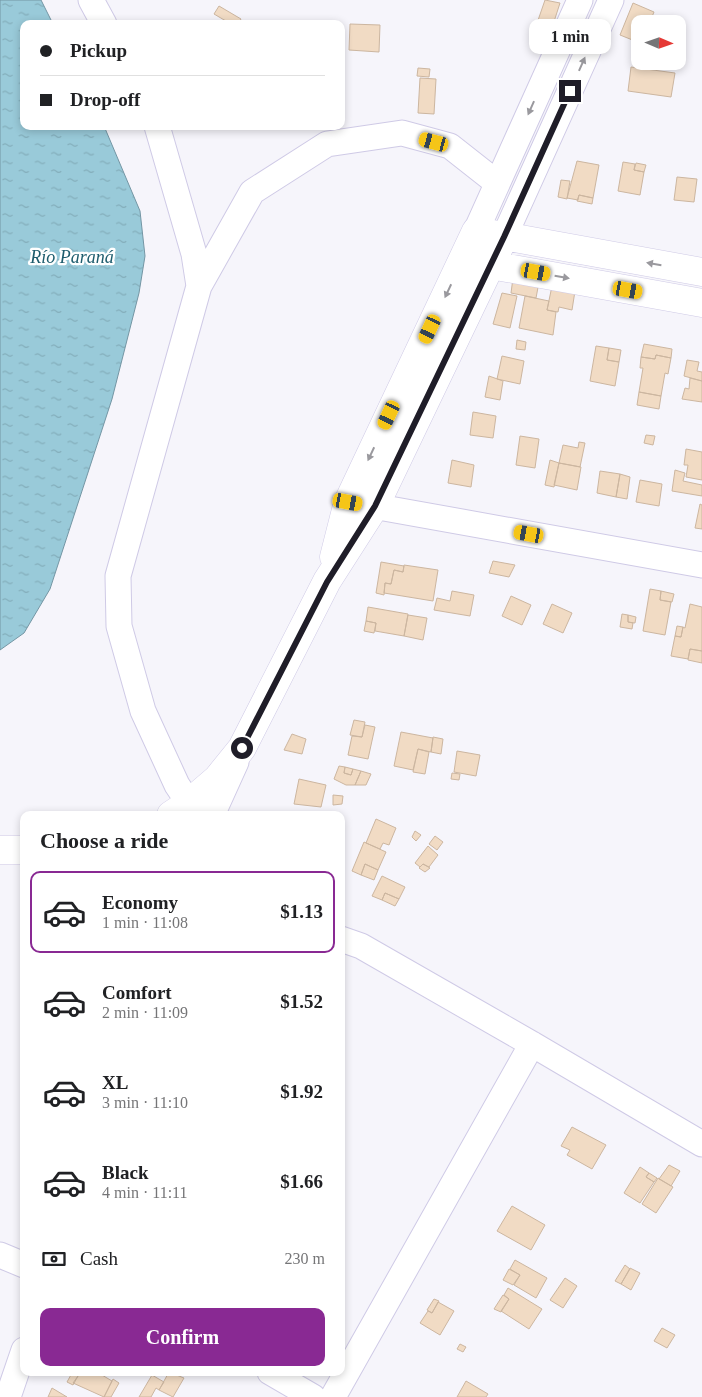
<!DOCTYPE html>
<html lang="en">
<head>
<meta charset="utf-8">
<style>
	:root { --surface:#fff; --page:#f2f2f2; --text:#202124; --muted:#757577; --line:#e0e0e0; --accent:#892993 }
	body { margin:0; font-family:Georgia,serif; background:var(--page); color:var(--text); height:100vh; display:flex; flex-direction:column; font-size:19px; white-space:nowrap }
	* { box-sizing:border-box; margin:0 }
	p { font-size:16px; color:var(--muted) }
	.icon { flex:none; width:28px; height:28px; fill:none; stroke:currentColor; stroke-width:2; stroke-linecap:round; stroke-linejoin:round }
	.map { position:relative; flex:1; overflow:hidden }
	.sheet { position:absolute; left:20px; top:811px; width:325px; height:565px; display:flex; flex-direction:column; background:var(--surface); border-radius:10px; box-shadow:0 2px 8px #0003 }
	.sheet>* { flex:none }
	.top-card { position:absolute; left:20px; top:20px; width:325px; height:110px; border-radius:10px; box-shadow:0 2px 8px #0003; display:grid; align-content:center; height:110px; padding:0 20px; background:var(--surface) }
	.needle { width:32px; rotate:92deg }
	.tools { position:absolute; left:631px; top:15px; display:grid; gap:10px }
	.tools a { display:grid; place-items:center; width:55px; height:55px; border-radius:10px; background:var(--surface); box-shadow:0 2px 8px #0003; font-size:25px }
	.end { position:absolute; width:22px; height:22px; margin:-11px; border:6px solid #1f1d28; background:#fff; box-shadow:0 0 0 2px #fff }
	.from { border-radius:50% }
	.bubble { position:absolute; height:35px; border-radius:10px; background:var(--surface); box-shadow:0 2px 8px #0003; font-size:16px; font-weight:700; line-height:35px; text-align:center }
	.car { position:absolute; width:15px; height:30px; margin:-15px -8px; border-radius:6px; box-shadow:0 0 4px 1px #0007; background:linear-gradient(#f5c518 24%,#345 0 40%,#f5c518 0 76%,#345 0 86%,#f5c518 0) }
	.top-card b { display:flex; align-items:center; gap:18px; height:48px; font-size:19px }
	.top-card b+b { border-top:1px solid var(--line) }
	.top-card i { width:12px; height:12px; background:var(--text) }
	ul { padding:0; list-style:none }
	li { display:flex; align-items:center; gap:15px; height:82px; margin:0 10px 8px; padding:0 10px; border:2px solid transparent; border-radius:10px }
	li div { flex:1 }
	li b { display:block; font-size:19px }
	li em { font-style:normal; font-weight:700 }
	li.active { border-color:var(--accent) }
	li>.icon { width:45px; height:45px; stroke-width:1.5 }
	h2 { padding:0 20px; font-size:22px; line-height:60px }
	.pay { display:flex; align-items:center; gap:12px; height:55px; padding:0 20px; font-size:19px }
	.pay p { margin-inline-start:auto }
	.cta { display:flex; gap:10px; margin-top:auto; padding:10px 20px }
	.cta a { flex:1; height:58px; border-radius:10px; background:var(--accent); color:#fff; font-size:20px; font-weight:700; line-height:58px; text-align:center }
	.map>svg:first-child { display:block }
</style>
</head>
<body>
<div class="map">
<svg width="702" height="1397" viewBox="0 0 702 1397">
	<defs>
		<pattern id="water-ripples" width="26" height="14" patternUnits="userSpaceOnUse" patternTransform="scale(1.25)"><rect width="26" height="14" fill="#99cad9"/><path d="M2 4q2-2 4 0t4 0M15 11q2-2 4 0t4 0" fill="none" stroke="#83adba"/></pattern>
	</defs>
	<rect width="100%" height="100%" fill="#f6f5fb"/>
	<path fill="url(#water-ripples)" stroke="#7496a4" d="M0 0H41L53 24H24V126H104L140 211 145 256 139 293 112 399 50 589 24 633 0 650Z"/>
	<path fill="#f1dbc4" stroke="#ccb6a0" d="M545 0 560 3 550 34 535 29Z
		M633 3 654 12 649 24H640V43L620 35Z
		M219 6 241 19 238 24H231L214 14Z
		M350 24 380 25 379 52 349 50Z
		M640 53V61H655L654 67 638 65Z
		M631 67 675 73 671 97 628 91Z
		M418 68 430 69 429 77 417 76Z
		M420 78 436 79 434 114 418 113Z
		M577 161 599 165 593 198 579 195 578 200 567 198Z
		M623 162 635 164 634 170 644 172 640 195 618 191Z
		M636 163 646 165 644 172 634 170Z
		M677 177 697 179 694 202 674 200Z
		M561 180 570 181 567 199 558 197Z
		M579 195 593 198 592 204 577 201Z
		M513 278 539 282 536 298 511 293Z
		M552 286 575 291 572 310 559 307 558 312 547 310Z
		M502 293 517 296 510 328 493 324Z
		M525 296 549 301 547 310 556 312 553 335 519 328Z
		M517 340 526 342 525 350 516 349Z
		M644 344 672 349 671 358 656 355 655 359 641 357Z
		M596 346 609 348 607 360 619 362 615 386 590 381Z
		M609 348 621 350 619 362 607 360Z
		M656 355 671 358 668 374 665 373 661 396 639 392 643 368H640L641 357 655 359Z
		M502 356 524 361 520 384 497 379Z
		M687 360 699 362 697 371 702 372V381L684 376Z
		M489 376 503 381 500 400 485 397Z
		M690 378 702 381V402L682 399 685 388 689 389Z
		M639 392 661 396 659 409 637 405Z
		M473 412 496 416 493 438 470 435Z
		M646 435 655 436 653 445 644 443Z
		M520 436 539 439 535 468 516 465Z
		M579 442 585 443 580 467 559 463 563 445 578 448Z
		M686 449 702 452V480L686 477 688 465H684Z
		M452 460 474 465 471 487 448 483Z
		M550 460 559 463 554 487 545 485Z
		M559 463 581 467 577 490 554 485Z
		M675 470 685 473 683 481 702 485V496L672 491Z
		M600 471 620 474 616 497 597 493Z
		M620 474 630 477 627 499 616 497Z
		M640 480 662 484 659 506 636 502Z
		M700 504 702 505V529L695 528Z
		M493 561 515 565 509 577 489 573Z
		M381 562 404 566 403 572 394 570 391 584 385 583 384 595 376 593Z
		M404 565 438 570 433 601 384 593 385 583 391 584 394 570 403 572Z
		M650 589 661 591 660 600 671 602 665 635 643 631Z
		M452 591 474 595 470 616 434 610 437 598 450 601Z
		M661 591 674 594 672 602 660 600Z
		M511 596 531 605 522 625 502 616Z
		M552 604 572 613 563 633 543 624Z
		M690 604 702 607V651L690 649 688 659 671 656 675 636 681 637 683 627 685 628Z
		M368 607 408 614 404 636 375 631 376 623 366 621Z
		M622 614 628 615V622L633 623 632 629 620 627Z
		M408 615 427 618 423 640 404 636Z
		M628 615 636 617 635 623 628 622Z
		M366 621 376 623 374 633 364 631Z
		M677 626 683 627 681 637 675 636Z
		M690 649 702 651V663L688 660Z
		M354 720 365 722 362 737 350 735Z
		M365 725 375 727 368 759 348 755 352 736 362 737Z
		M401 732 433 738 431 752 418 749 413 770 394 766Z
		M292 734 306 739 302 754 284 750Z
		M433 737 443 739 441 754 431 752Z
		M418 749 429 752 425 774 413 772Z
		M457 751 480 755 476 776 454 772Z
		M339 766 345 767 344 773 351 775 353 769 361 771 355 785H346L334 779Z
		M345 767 353 769 351 775 344 773Z
		M361 771 371 774 366 785H355Z
		M452 773 460 774 459 780 451 779Z
		M299 779 326 785 321 807 294 804Z
		M333 795 343 796 342 804 333 805Z
		M376 819 396 828 389 845 383 843 380 849 366 843Z
		M415 831 421 835 416 841 412 837Z
		M435 836 443 842 437 850 429 844Z
		M364 842 386 852 378 870 365 864 361 875 352 871Z
		M428 846 438 855 429 867 423 864 420 867 415 863Z
		M365 864 378 870 374 880 361 875Z
		M423 864 430 868 425 872 419 868Z
		M382 876 405 887 399 899 385 893 382 900 372 896Z
		M385 893 399 899 395 906 382 900Z
		M572 1127 606 1145 592 1169 567 1155 570 1150 561 1146Z
		M669 1165 680 1171 671 1186 659 1179Z
		M640 1167 649 1173 646 1177 654 1182 640 1203 624 1193Z
		M649 1173 657 1178 654 1182 646 1177Z
		M658 1178 673 1187 656 1213 642 1204Z
		M512 1206 545 1225 531 1250 497 1231Z
		M515 1260 547 1278 536 1298 514 1285 520 1275 510 1269Z
		M625 1265 630 1269 621 1284 615 1281Z
		M630 1268 640 1273 631 1290 621 1284Z
		M509 1269 520 1275 513 1285 503 1280Z
		M565 1278 577 1286 563 1308 550 1300Z
		M508 1288 542 1309 529 1329 501 1311 509 1299 504 1295Z
		M503 1295 509 1299 501 1312 494 1309Z
		M434 1299 439 1301 432 1313 427 1310Z
		M438 1302 454 1311 440 1335 420 1323 428 1311 432 1313Z
		M662 1328 675 1335 667 1348 654 1341Z
		M460 1344 466 1347 463 1352 457 1349Z
		M97 1372 112 1381 104 1397 73 1383 78 1376 72 1372Z
		M169 1372 184 1378 173 1397 159 1390Z
		M72 1373 78 1376 73 1385 67 1382Z
		M152 1375 164 1382 159 1390 156 1388 151 1397H139Z
		M113 1379 119 1383 111 1397H104Z
		M466 1381 488 1394 486 1397H457Z
		M52 1388 67 1397H48Z"/>
	<g fill="none" stroke-linecap="round" stroke-linejoin="round">
		<g stroke="#cfcae6" stroke-width="27">
			<path id="minor" d="M91 0 104 24
				M157 126 194 254 199 286
				M476 231 580 0
				M504 237 611 0
				M356 503 702 565
				M189 803 177 785 143 711 119 626 118 576 199 286 252 192 327 144 402 133 450 146 497 183
				M212 815 236 762
				M341 939 361 946 532 1044 702 1144
				M0 1255 24 1265
				M270 1372 313 1397
				M8 1397 24 1350
				M333 1397 532 1044"/>
		</g>
		<g stroke="#cfcae6" stroke-width="29">
			<path id="major" d="M474 262 702 303
				M334 557 348 502 476 231 702 272
				M171 815 189 803 217 779 242 748 327 581 375 506 504 237
				M0 850H24"/>
		</g>
		<use href="#minor" stroke="#fff" stroke-width="25"/>
		<use href="#major" stroke="#fff" stroke-width="28"/>
	</g>
	<defs><path id="oneway-solid" d="M-6-.8H1V-3.2L6.5 0L1 3.2V.8H-6Z" transform="scale(1.25)"/></defs>
	<g fill="#9a999e">
		<use href="#oneway-solid" transform="translate(582 64) rotate(-66)"/>
		<use href="#oneway-solid" transform="translate(531 108) rotate(114)"/>
		<use href="#oneway-solid" transform="translate(654 264) rotate(-170)"/>
		<use href="#oneway-solid" transform="translate(562 277) rotate(10)"/>
		<use href="#oneway-solid" transform="translate(448 291) rotate(115)"/>
		<use href="#oneway-solid" transform="translate(371 454) rotate(115)"/>
	</g>
	<g fill="none" stroke-linecap="round" stroke-linejoin="round">
		<path stroke="#1f1d28" stroke-width="6" d="M242 748 327 582 375 506 504 237 570 91"/>
	</g>
	<g text-anchor="middle" dominant-baseline="central" stroke-width="4.5" stroke-linejoin="round" paint-order="stroke">
		<g font-size="18" font-style="italic" fill="#1d5c6d" stroke="#fff">
			<text x="72" y="257">Río Paraná</text>
		</g>
	</g>
</svg>
<div class="tools">
<a><svg class="needle" viewBox="-14 -14 28 28"><path d="M0-13l5 13h-10z" fill="#e53935"/><path d="M0 13l5-13h-10z" fill="#757577"/></svg></a>
</div>
<i class="end from" style="left:242px;top:748px"></i>
<i class="end" style="left:570px;top:91px"></i>
<div class="bubble" style="left:529px;top:19px;width:82px">1 min</div>
<i class="car" style="left:434px;top:142px;rotate:285deg"></i>
<i class="car" style="left:536px;top:272px;rotate:100deg"></i>
<i class="car" style="left:628px;top:290px;rotate:100deg"></i>
<i class="car" style="left:430px;top:329px;rotate:205deg"></i>
<i class="car" style="left:389px;top:415px;rotate:205deg"></i>
<i class="car" style="left:348px;top:502px;rotate:100deg"></i>
<i class="car" style="left:529px;top:534px;rotate:280deg"></i>
<div class="top-card">
<b><i class="from"></i>Pickup</b>
<b><i></i>Drop-off</b>
</div>
<section class="sheet">
<h2>Choose a ride</h2>
<ul>
<li class="active"><svg class="icon" aria-label="car" viewBox="0 0 24 24"><path d="M5 17H2v-5l4-1 3-4h7l3 4 3 1v5h-3M9 17h6M6 11h13"/><circle cx="7" cy="17" r="2"/><circle cx="17" cy="17" r="2"/></svg><div><b>Economy</b><p>1 min · 11:08</p></div><em>$1.13</em></li>
<li><svg class="icon" aria-label="car" viewBox="0 0 24 24"><path d="M5 17H2v-5l4-1 3-4h7l3 4 3 1v5h-3M9 17h6M6 11h13"/><circle cx="7" cy="17" r="2"/><circle cx="17" cy="17" r="2"/></svg><div><b>Comfort</b><p>2 min · 11:09</p></div><em>$1.52</em></li>
<li><svg class="icon" aria-label="car" viewBox="0 0 24 24"><path d="M5 17H2v-5l4-1 3-4h7l3 4 3 1v5h-3M9 17h6M6 11h13"/><circle cx="7" cy="17" r="2"/><circle cx="17" cy="17" r="2"/></svg><div><b>XL</b><p>3 min · 11:10</p></div><em>$1.92</em></li>
<li><svg class="icon" aria-label="car" viewBox="0 0 24 24"><path d="M5 17H2v-5l4-1 3-4h7l3 4 3 1v5h-3M9 17h6M6 11h13"/><circle cx="7" cy="17" r="2"/><circle cx="17" cy="17" r="2"/></svg><div><b>Black</b><p>4 min · 11:11</p></div><em>$1.66</em></li>
</ul>
<div class="pay"><svg class="icon" aria-label="cash" viewBox="0 0 24 24"><path d="M3 7h18v10H3z"/><circle cx="12" cy="12" r="2"/></svg>Cash<p>230 m</p></div>
<div class="cta"><a>Confirm</a></div>
</section>
</div>
</body>
</html>
